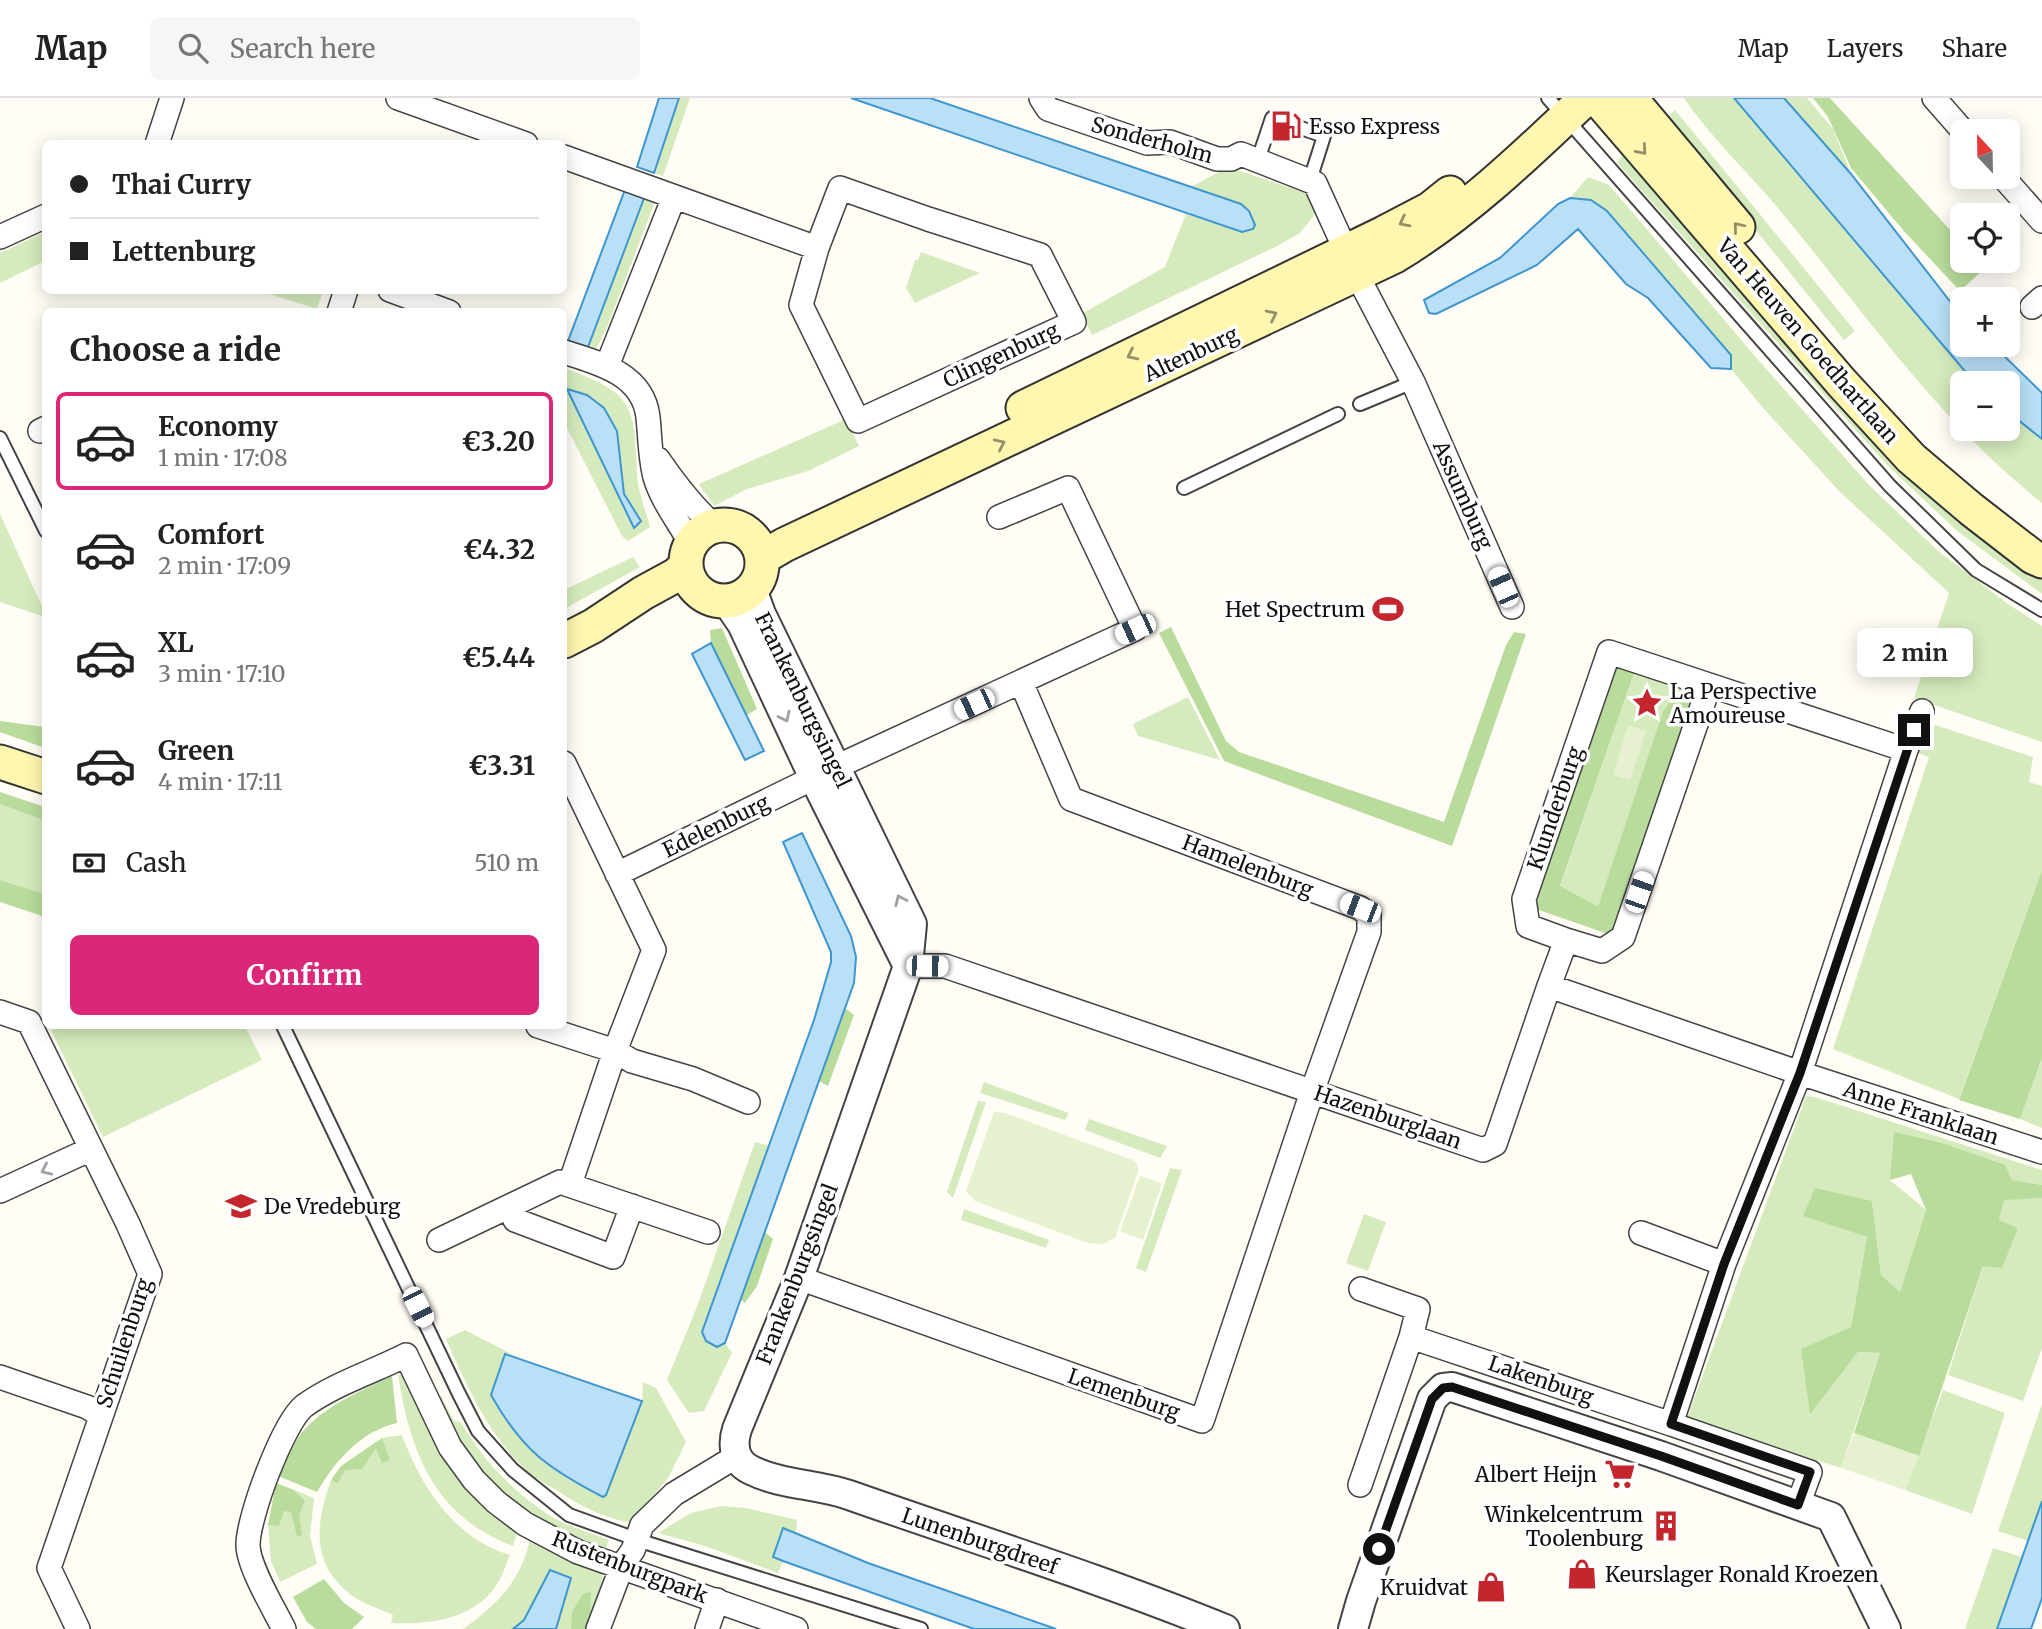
<!DOCTYPE html>
<html lang="en">
<head>
<meta charset="utf-8">
<style>
	:root { --surface:#fff; --page:#f6f6f6; --text:#222; --muted:#767676; --line:#e0e0e0; --accent:#db2777 }
	body { margin:0; font-family:Merriweather,serif; background:var(--page); color:var(--text); height:100vh; display:flex; flex-direction:column; font-size:26px; white-space:nowrap }
	* { box-sizing:border-box; margin:0 }
	p { font-size:23px; color:var(--muted) }
	.icon { flex:none; width:38px; height:38px; fill:none; stroke:currentColor; stroke-width:2; stroke-linecap:round; stroke-linejoin:round }
	.map { position:relative; flex:1; overflow:hidden }
	.sheet { position:absolute; left:42px; top:210px; width:525px; height:721px; display:flex; flex-direction:column; background:var(--surface); border-radius:10px; box-shadow:0 4px 18px #0003 }
	.sheet>* { flex:none }
	.guide { position:absolute; left:42px; top:42px; width:525px; height:154px; border-radius:10px; box-shadow:0 4px 18px #0003; display:grid; align-content:center; height:154px; padding:0 28px; background:var(--surface) }
	.needle { width:46px; rotate:338deg }
	.controls { position:absolute; left:1950px; top:21px; display:grid; gap:14px }
	.controls a { display:grid; place-items:center; width:70px; height:70px; border-radius:10px; background:var(--surface); box-shadow:0 4px 18px #0003; font-size:35px }
	.end { position:absolute; width:32px; height:32px; margin:-16px; border:9px solid #111; background:#fff; box-shadow:0 0 0 4px #fff }
	.from { border-radius:50% }
	.bubble { position:absolute; height:49px; border-radius:10px; background:var(--surface); box-shadow:0 4px 18px #0003; font-size:23px; font-weight:700; line-height:49px; text-align:center }
	.car { position:absolute; width:21px; height:42px; margin:-21px -10px; border-radius:9px; box-shadow:0 0 5px 2px #0007; background:linear-gradient(#fff 24%,#345 0 40%,#fff 0 76%,#345 0 86%,#fff 0) }
	.guide b { display:flex; align-items:center; gap:24px; height:66px; font-size:26px }
	.guide b+b { border-top:2px solid var(--line) }
	.guide i { width:18px; height:18px; background:var(--text) }
	ul { padding:0; list-style:none }
	li { display:flex; align-items:center; gap:21px; height:98px; margin:0 14px 10px; padding:0 14px; border:4px solid transparent; border-radius:10px }
	li div { flex:1 }
	li b { display:block; font-size:26px }
	li em { font-style:normal; font-weight:700 }
	li.active { border-color:var(--accent) }
	li>.icon { width:63px; height:63px; stroke-width:1.5 }
	h2 { padding:0 28px; font-size:32px; line-height:84px }
	.pay { display:flex; align-items:center; gap:18px; height:77px; padding:0 28px; font-size:26px }
	.pay p { margin-inline-start:auto }
	.cta { display:flex; gap:14px; margin-top:auto; padding:14px 28px }
	.cta a { flex:1; height:80px; border-radius:10px; background:var(--accent); color:#fff; font-size:28px; font-weight:700; line-height:80px; text-align:center }
	header { display:flex; align-items:center; gap:42px; box-sizing:border-box; height:98px; padding:0 35px; background:var(--surface); border-bottom:2px solid var(--line) }
	header strong { font-size:33px }
	nav { display:flex; gap:38px; margin-inline-start:auto; font-size:24px }
	.search { width:490px; height:63px; background:var(--page); display:flex; align-items:center; gap:18px; box-sizing:border-box; padding:0 24px; border-radius:10px; color:var(--muted); font-size:26px }
	.map>svg:first-child { display:block }
</style>
</head>
<body>
<header>
<strong>Map</strong>
<div class="search"><svg class="icon" aria-label="search" viewBox="0 0 24 24"><circle cx="10" cy="10" r="6"/><path d="M15 15l6 6"/></svg>Search here</div>
<nav><a>Map</a><a>Layers</a><a>Share</a></nav>
</header>
<div class="map">
<svg width="2042" height="1531" viewBox="0 0 2042 1531">
	<rect width="100%" height="100%" fill="#fffdf5"/>
	<path fill="#d5ebbd" fill-rule="evenodd" d="M679 0H690L663 78 654 75Z
		M1684 0H1734L1977 285H1962V331H2007V313L2042 341V405C1935 320 1863 212 1777 109 1746 72 1711 40 1684 0Z
		M1784 0H1807L1833 31 1851 76Z
		M1675 12 1855 233 1844 242 1666 20Z
		M1626 54 2042 474V496L1956 432 1888 368 1626 75 1617 64Z
		M1228 69 1309 96 1315 116 1300 135 1277 148 1092 237 1081 216 1165 169 1186 116 1242 134 1241 106 1191 89Z
		M1588 79 1609 87 1761 265 1869 387 1938 453 2008 506 2042 528V644L1914 600 1949 495 1840 394 1763 310 1731 271V257L1607 113 1591 102 1570 100Z
		M646 95 656 101 606 232 596 251 588 249Z
		M45 134V163L0 185V155Z
		M921 154 980 175 915 205 906 190 915 162H918Z
		M260 193H323L317 211Z
		M564 270C633 295 635 306 637 377 638 394 646 413 650 429L628 443 622 438 564 324ZM587 297C633 333 609 350 624 395 627 405 636 415 641 423L633 429Z
		M846 321 859 348 808 373 747 391 714 408 699 386Z
		M0 416 45 515V519L0 504Z
		M633 459 640 469 564 511V492Z
		M1635 572 1681 588 1663 613 1599 810 1560 789Z
		M1188 599 1220 662 1138 638 1133 626Z
		M1926 624 2033 659 2029 684 2042 688V772L1959 1001 1833 951 1929 659 1915 654Z
		M0 706 45 723V796L0 782Z
		M49 928H245L262 962 103 1039Z
		M2042 960V1030L2020 1021Z
		M984 984 1069 1015 1065 1022 980 995Z
		M1806 998 1815 999 2042 1072V1087L2012 1082 1942 1045 1890 1082 1926 1112 1900 1194 1881 1177 1872 1103 1804 1118 1867 1139 1851 1229 1810 1315 1858 1254 1880 1255 1841 1370 1687 1320Z
		M978 1003 986 1004 953 1100 947 1094Z
		M1089 1021 1167 1048 1160 1060 1085 1032Z
		M755 1044 769 1048 702 1234 717 1249 725 1245 732 1255 704 1313 689 1315 667 1282 698 1206Z
		M1170 1070 1182 1072 1146 1174 1136 1170Z
		M2042 1100V1250L2023 1303 1948 1277 1983 1168 2018 1130 1999 1122 2004 1101Z
		M964 1111 1049 1142 1046 1150 961 1122Z
		M1364 1116 1386 1124 1368 1173 1346 1165Z
		M465 1232 519 1260 505 1256 542 1363 570 1382 602 1399 606 1397 642 1303 643 1284 656 1290 686 1344 668 1380 631 1425C605 1420 580 1408 558 1393 548 1387 536 1381 527 1373 488 1337 467 1288 446 1241Z
		M404 1275 519 1429 513 1448C434 1419 410 1353 398 1277Z
		M1943 1292 2005 1315 1972 1416 1905 1392Z
		M441 1298 454 1323 461 1324C482 1362 516 1397 554 1420 570 1429 591 1435 609 1442L605 1452C584 1443 558 1437 539 1425 492 1395 461 1347 435 1300Z
		M2042 1306V1403L2028 1443 1998 1433Z
		M402 1337C421 1389 455 1441 510 1457 506 1465 504 1475 499 1483 477 1521 431 1527 391 1525L393 1517C380 1511 361 1505 350 1496 310 1464 316 1425 331 1382L338 1386 345 1371 376 1349 390 1362 382 1340Z
		M294 1392 314 1400 310 1438 317 1466 280 1484 271 1463 268 1427H279L283 1413 291 1415 297 1439 299 1418 305 1403Z
		M721 1408 746 1410 797 1422 796 1435 783 1431 774 1459 783 1463 778 1475 705 1448 658 1435 691 1415Z
		M530 1441 604 1472 590 1531H556L571 1480 551 1472 524 1522 513 1531H463C497 1507 521 1483 530 1441Z
		M1993 1450 2022 1459 1997 1531H1965Z"/>
	<path fill="#b9dc9c" d="M1813 0H1830L1962 145V163H1979L1985 170 1960 193 1903 132 1851 70 1828 19Z
		M1171 529 1226 643 1239 654 1444 724 1506 547 1514 534 1526 536 1452 748 1224 663 1159 535Z
		M722 530 757 611 747 617 711 545 710 532Z
		M1616 565 1635 572 1560 788 1598 809 1663 613 1681 588 1701 594 1619 825 1608 836 1533 810Z
		M0 623 45 629V650L0 634Z
		M0 694 45 709V723L0 706Z
		M2042 772V960L2020 1021 1959 1002Z
		M0 782 45 796V819L0 804Z
		M845 910 854 917 828 988 819 983Z
		M1894 1034 1942 1045 2005 1067 2012 1082 2042 1087V1100L2004 1102 1999 1122 2018 1130 2002 1170 1983 1168 1919 1358 1854 1335 1880 1255 1858 1254 1810 1316 1801 1251 1851 1229 1867 1139 1803 1118 1815 1090 1872 1103 1881 1177 1900 1194 1926 1112 1911 1076 1890 1082Z
		M765 1134 773 1141 757 1188 745 1205 741 1202Z
		M392 1278 397 1325C361 1333 335 1363 317 1394L278 1378C284 1366 289 1354 296 1343 315 1312 360 1293 392 1278Z
		M382 1340 390 1362 382 1365 376 1350 362 1371 345 1372 338 1386 331 1382 341 1368Z
		M276 1385 294 1392 305 1403 299 1418 302 1437 297 1439 291 1415 284 1413 279 1428 268 1427Z
		M324 1481 344 1505 364 1519 352 1531H316L307 1524 293 1499Z
		M591 1494 590 1522 584 1531H571L572 1514 583 1496Z"/>
	<path fill="#e6f2cf" d="M1628 627 1646 633 1630 682 1613 677Z
		M994 1014 1005 1015 1135 1063 1139 1071 1115 1140 1103 1146 1088 1145 975 1103 966 1093Z
		M1140 1078 1162 1085 1143 1142 1120 1133Z
		M1854 1335 1919 1358 1905 1392 1841 1370Z"/>
	<path fill="#b9e0f7" stroke="#3f96cf" stroke-width="2" d="M659 0H679L654 75 637 69Z
		M851 0H930L1241 106 1249 113 1255 127 1253 131 1242 134Z
		M1734 0H1784L1851 76 1949 202 1962 215V247H1993L2042 295V341L2007 313V285H1977L1969 278Z
		M626 89 646 95 588 249 568 243Z
		M1570 100 1591 102 1607 113 1731 257V271L1711 270 1648 200 1626 186 1578 131 1537 167 1436 216 1429 215 1424 202 1500 160 1558 106Z
		M567 291 587 297 604 310 617 333 624 396 641 423 634 430Z
		M711 545 764 653 745 662 692 556Z
		M802 735 851 838 856 859 854 885 725 1245 717 1249 706 1243 702 1234 814 922 831 864V854L783 744Z
		M505 1256 642 1303 606 1397 603 1399C547 1370 522 1352 491 1297Z
		M2042 1403V1500L2031 1531H1997Z
		M783 1430 868 1465 1056 1531H974L783 1463 773 1459Z
		M550 1472 571 1480 556 1531H513L524 1522Z"/>
	<g fill="none" stroke-linecap="round" stroke-linejoin="round">
		<g stroke="#444" stroke-width="16">
			<path id="service" d="M1548 0 1890 388 1976 472 2042 512
				M1258 62 1272 20 1324 38 1310 82
				M1360 306 1413 284
				M0 340 46 433
				M1184 390 1338 316
				M283 928 459 1296 478 1333 513 1372 569 1417 647 1445 921 1531"/>
		</g>
		<g stroke="#444" stroke-width="26">
			<path id="minor" d="M398 0 526 46
				M1041 0 1048 11 1147 45 1170 44 1217 61H1231L1241 56 1315 85 1356 175 1413 284 1512 509
				M1934 0 1963 33
				M157 46 172 0
				M564 59 817 150 801 207 858 323 1074 224 1040 157 928 121 840 90 817 150
				M2003 79 2042 123
				M0 139 46 118
				M390 192 449 214
				M2032 209 2042 200
				M339 214 346 192
				M564 254C599 265 643 276 648 319 650 339 650 360 655 379 662 403 679 424 691 446
				M607 268 674 99
				M40 333 46 330
				M658 361C675 386 692 408 714 428
				M1709 588 1623 839 1602 853 1566 842 1528 828 1524 801 1609 554 1906 652
				M564 665 654 852 615 953 570 1086
				M617 776 836 669 1135 531 1068 390 999 419
				M908 868H945L1483 1052 1495 1046 1549 888 1800 975 2042 1054
				M1549 888 1566 842
				M0 914 29 924 128 1126 150 1176 49 1470 78 1531
				M538 928 615 953 632 963 693 981 748 1004
				M0 1093 91 1051
				M509 1109 515 1122 613 1159 632 1108
				M1641 1135 1724 1166
				M439 1142 560 1084 708 1134
				M799 1180 1202 1323 1312 994 1369 834V817L1360 810 1071 701 1021 584
				M1411 1239 1671 1326
				M0 1279 87 1309 101 1317
				M1360 1387 1411 1239 1418 1211 1361 1191
				M1798 1407 1810 1374 1671 1326 1724 1166 1800 975 1906 652 1922 613
				M284 1531C274 1511 248 1468 248 1447 248 1419 283 1325 304 1308 334 1286 373 1274 406 1257L450 1349 474 1382 496 1404 525 1426 578 1454 796 1531
				M598 1531 622 1468 633 1452 642 1427 674 1396 737 1358
				M707 1531 717 1502"/>
		</g>
		<g stroke="#444" stroke-width="32">
			<path id="tertiary" d="M752 491 761 516 912 826 908 868 799 1180 737 1331C732 1347 734 1364 751 1372 781 1387 817 1386 849 1397 974 1441 1102 1481 1225 1531
				M727 504 742 526 814 680 908 868
				M1353 1531 1361 1503 1432 1301 1443 1290 1452 1289 1661 1358 1831 1419 1886 1531"/>
		</g>
		<g stroke="#333" stroke-width="37">
			<path id="secondary" d="M1597 0 1842 285 1911 360 1971 411 2033 459 2042 463
				M1630 0 1738 129
				M1023 310 1384 135 1430 111 1450 95
				M686 465a38 38 0 1 1 76 0a38 38 0 1 1-76 0Z
				M762 460 784 447 1395 158C1466 115 1526 57 1586 0
				M564 543 593 528 643 495 676 477 686 468
				M0 664 46 679"/>
		</g>
		<use href="#service" stroke="#fff" stroke-width="12"/>
		<use href="#minor" stroke="#fff" stroke-width="23"/>
		<use href="#tertiary" stroke="#fff" stroke-width="28"/>
		<use href="#secondary" stroke="#fff6b0" stroke-width="33"/>
	</g>
	<defs><path id="oneway-chevron" d="M-2-3.5L2.5 0L-2 3.5" fill="none" stroke-width="1.6" stroke-linecap="round" stroke-linejoin="round" transform="scale(1.75)"/></defs>
	<g stroke="#948f68">
		<use href="#oneway-chevron" transform="translate(1642 52) rotate(49)"/>
		<use href="#oneway-chevron" transform="translate(1404 124) rotate(153)"/>
		<use href="#oneway-chevron" transform="translate(1738 129) rotate(-130)"/>
		<use href="#oneway-chevron" transform="translate(1272 217) rotate(-26)"/>
		<use href="#oneway-chevron" transform="translate(1132 257) rotate(154)"/>
		<use href="#oneway-chevron" transform="translate(1000 346) rotate(-25)"/>
	</g>
	<g stroke="#a0a0a0">
		<use href="#oneway-chevron" transform="translate(785 619) rotate(65)"/>
		<use href="#oneway-chevron" transform="translate(900 802) rotate(-115)"/>
		<use href="#oneway-chevron" transform="translate(46 1072) rotate(155)"/>
	</g>
	<g fill="none" stroke-linecap="round" stroke-linejoin="round">
		<path stroke="#111" stroke-width="9" d="M1379 1451 1432 1301 1443 1290 1452 1289 1661 1358 1798 1407 1810 1374 1671 1326 1724 1166 1800 975 1914 632"/>
	</g>
	<defs>
		<g id="fuel-bare" transform="scale(2.415)"><path d="M-5.5-6h7V0h2V4h1.3V-2.5L3-4.5l.8-.8L6-3V5H2.5V1h-1V6h-7ZM-4.2-4.7v3.2H.2V-4.7Z" fill="#c4262e" stroke="#fff" stroke-width="2.5" paint-order="stroke"/></g>
		<g id="stadium-bare" transform="scale(2.415)"><path d="M0-5a6.5 5 0 1 0 0 10a6.5 5 0 1 0 0-10ZM-3.5-1.8h7v3.6h-7Z" fill="#c4262e" stroke="#fff" stroke-width="2.5" paint-order="stroke"/></g>
		<g id="sight-bare" transform="scale(2.415)"><path d="M0-6L1.8-2.2L6-1.7L2.9 1.2L3.7 5.4L0 3.3L-3.7 5.4L-2.9 1.2L-6-1.7L-1.8-2.2Z" fill="#c4262e" stroke="#fff" stroke-width="2.5" paint-order="stroke"/></g>
		<g id="school-bare" transform="scale(2.415)"><path d="M0-5L7-2L0 1L-7-2ZM-4 1L0 2.5L4 1V4Q0 6-4 4Z" fill="#c4262e" stroke="#fff" stroke-width="2.5" paint-order="stroke"/></g>
		<g id="supermarket-bare" transform="scale(2.415)"><path d="M-6-5.5h2.5l.6 2H6L4.5 2H-2.5L-4.4-4H-6ZM-1.5 3.2a1.3 1.3 0 1 0 .1 0ZM3 3.2a1.3 1.3 0 1 0 .1 0Z" fill="#c4262e" stroke="#fff" stroke-width="2.5" paint-order="stroke"/></g>
		<g id="building-bare" transform="scale(2.415)"><path d="M-4-6H4V6H1V3H-1V6H-4ZM-2.5-4.3h1.7v1.8h-1.7ZM.8-4.3h1.7v1.8H.8ZM-2.5-1h1.7V.8h-1.7ZM.8-1h1.7V.8H.8Z" fill="#c4262e" stroke="#fff" stroke-width="2.5" paint-order="stroke"/></g>
		<g id="shop-bare" transform="scale(2.415)"><path d="M-5-2.5h2.3a2.7 3.5 0 0 1 5.4 0H5L5.5 6h-11ZM-1.5-2.5h3a1.5 2.3 0 0 0-3 0Z" fill="#c4262e" stroke="#fff" stroke-width="2.5" paint-order="stroke"/></g>
	</defs>
	<g fill-rule="evenodd">
		<use href="#fuel-bare" x="1286" y="28"/>
		<use href="#stadium-bare" x="1388" y="511"/>
		<use href="#sight-bare" x="1647" y="605"/>
		<use href="#school-bare" x="241" y="1108"/>
		<use href="#supermarket-bare" x="1620" y="1376"/>
		<use href="#building-bare" x="1666" y="1428"/>
		<use href="#shop-bare" x="1582" y="1476"/>
		<use href="#shop-bare" x="1491" y="1489"/>
	</g>
	<g text-anchor="middle" dominant-baseline="central" stroke-width="7" stroke-linejoin="round" paint-order="stroke">
		<g font-size="21" fill="#111" stroke="#fff" text-anchor="start">
			<text x="1309" y="28">Esso Express</text>
			<text x="1365" y="511" text-anchor="end">Het Spectrum</text>
			<text x="1670" y="593">La Perspective<tspan x="1670" dy="24">Amoureuse</tspan></text>
			<text x="264" y="1108">De Vredeburg</text>
			<text x="1597" y="1376" text-anchor="end">Albert Heijn</text>
			<text x="1643" y="1416" text-anchor="end">Winkelcentrum<tspan x="1643" dy="24">Toolenburg</tspan></text>
			<text x="1605" y="1476">Keurslager Ronald Kroezen</text>
			<text x="1468" y="1489" text-anchor="end">Kruidvat</text>
		</g>
		<g font-size="21" fill="#111" stroke="#fff">
			<text transform="translate(1152 42) rotate(15)">Sonderholm</text>
			<text transform="translate(1808 243) rotate(49)">Van Heuven Goedhartlaan</text>
			<text transform="translate(1191 256) rotate(-25)">Altenburg</text>
			<text transform="translate(1001 257) rotate(-25)">Clingenburg</text>
			<text transform="translate(1463 397) rotate(66)">Assumburg</text>
			<text transform="translate(803 602) rotate(64)">Frankenburgsingel</text>
			<text transform="translate(1555 710) rotate(-71)">Klunderburg</text>
			<text transform="translate(716 728) rotate(-26)">Edelenburg</text>
			<text transform="translate(1248 768) rotate(21)">Hamelenburg</text>
			<text transform="translate(1921 1015) rotate(18)">Anne Franklaan</text>
			<text transform="translate(1388 1019) rotate(19)">Hazenburglaan</text>
			<text transform="translate(797 1176) rotate(-69)">Frankenburgsingel</text>
			<text transform="translate(124 1245) rotate(-72)">Schuilenburg</text>
			<text transform="translate(1541 1282) rotate(19)">Lakenburg</text>
			<text transform="translate(1124 1296) rotate(19)">Lemenburg</text>
			<text transform="translate(980 1443) rotate(19)">Lunenburgdreef</text>
			<text transform="translate(630 1469) rotate(21)">Rustenburgpark</text>
		</g>
	</g>
</svg>
<div class="controls">
<a><svg class="needle" viewBox="-14 -14 28 28"><path d="M0-13l5 13h-10z" fill="#e53935"/><path d="M0 13l5-13h-10z" fill="#767676"/></svg></a>
<a><svg class="icon" aria-label="locate" viewBox="0 0 24 24"><circle cx="12" cy="12" r="6"/><path d="M12 2v4M12 18v4M2 12h4M18 12h4"/></svg></a>
<a>+</a>
<a>−</a>
</div>
<i class="end from" style="left:1379px;top:1451px"></i>
<i class="end" style="left:1914px;top:632px"></i>
<div class="bubble" style="left:1857px;top:530px;width:116px">2 min</div>
<i class="car" style="left:1503px;top:489px;rotate:336deg"></i>
<i class="car" style="left:1135px;top:531px;rotate:246deg"></i>
<i class="car" style="left:974px;top:606px;rotate:245deg"></i>
<i class="car" style="left:1639px;top:794px;rotate:19deg"></i>
<i class="car" style="left:1360px;top:810px;rotate:291deg"></i>
<i class="car" style="left:927px;top:868px;rotate:91deg"></i>
<i class="car" style="left:418px;top:1209px;rotate:153deg"></i>
<div class="guide">
<b><i class="from"></i>Thai Curry</b>
<b><i></i>Lettenburg</b>
</div>
<section class="sheet">
<h2>Choose a ride</h2>
<ul>
<li class="active"><svg class="icon" aria-label="car" viewBox="0 0 24 24"><path d="M5 17H2v-5l4-1 3-4h7l3 4 3 1v5h-3M9 17h6M6 11h13"/><circle cx="7" cy="17" r="2"/><circle cx="17" cy="17" r="2"/></svg><div><b>Economy</b><p>1 min · 17:08</p></div><em>€3.20</em></li>
<li><svg class="icon" aria-label="car" viewBox="0 0 24 24"><path d="M5 17H2v-5l4-1 3-4h7l3 4 3 1v5h-3M9 17h6M6 11h13"/><circle cx="7" cy="17" r="2"/><circle cx="17" cy="17" r="2"/></svg><div><b>Comfort</b><p>2 min · 17:09</p></div><em>€4.32</em></li>
<li><svg class="icon" aria-label="car" viewBox="0 0 24 24"><path d="M5 17H2v-5l4-1 3-4h7l3 4 3 1v5h-3M9 17h6M6 11h13"/><circle cx="7" cy="17" r="2"/><circle cx="17" cy="17" r="2"/></svg><div><b>XL</b><p>3 min · 17:10</p></div><em>€5.44</em></li>
<li><svg class="icon" aria-label="car" viewBox="0 0 24 24"><path d="M5 17H2v-5l4-1 3-4h7l3 4 3 1v5h-3M9 17h6M6 11h13"/><circle cx="7" cy="17" r="2"/><circle cx="17" cy="17" r="2"/></svg><div><b>Green</b><p>4 min · 17:11</p></div><em>€3.31</em></li>
</ul>
<div class="pay"><svg class="icon" aria-label="cash" viewBox="0 0 24 24"><path d="M3 7h18v10H3z"/><circle cx="12" cy="12" r="2"/></svg>Cash<p>510 m</p></div>
<div class="cta"><a>Confirm</a></div>
</section>
</div>
</body>
</html>
